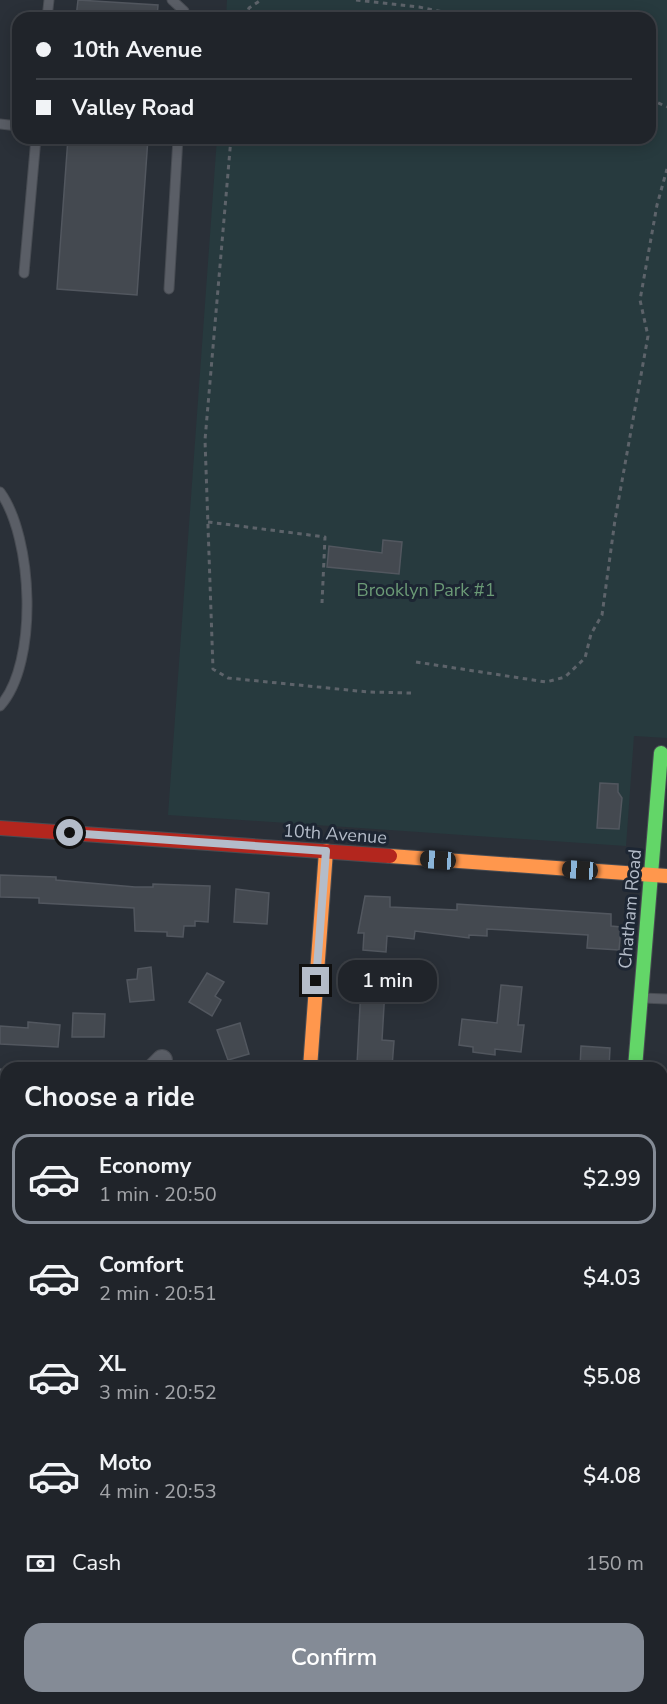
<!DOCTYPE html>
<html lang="en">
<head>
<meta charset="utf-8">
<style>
	:root { --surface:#20242a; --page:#2d3036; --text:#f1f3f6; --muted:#a2a4a8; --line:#3d4147; --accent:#848b96 }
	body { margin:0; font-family:"Nunito Sans",sans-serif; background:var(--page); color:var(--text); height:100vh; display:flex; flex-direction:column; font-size:22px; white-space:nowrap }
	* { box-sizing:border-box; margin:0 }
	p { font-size:20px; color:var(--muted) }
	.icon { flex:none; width:33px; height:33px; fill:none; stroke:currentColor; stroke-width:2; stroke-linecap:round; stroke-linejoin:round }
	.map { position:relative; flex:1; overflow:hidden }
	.panel { position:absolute; left:0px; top:1062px; width:668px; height:642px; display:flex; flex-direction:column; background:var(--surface); border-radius:18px 18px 0 0; box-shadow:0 3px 15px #0003,0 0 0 2px var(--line) }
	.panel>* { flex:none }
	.top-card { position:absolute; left:12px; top:12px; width:644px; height:132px; border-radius:18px; box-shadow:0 3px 15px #0003,0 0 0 2px var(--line); display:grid; align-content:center; height:132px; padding:0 24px; background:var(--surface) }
	.end { position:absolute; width:27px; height:27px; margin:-14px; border:8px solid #b4bcc9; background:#111; box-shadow:0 0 0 3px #111 }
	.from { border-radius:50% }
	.bubble { position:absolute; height:42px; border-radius:18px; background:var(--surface); box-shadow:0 3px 15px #0003,0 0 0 2px var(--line); font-size:20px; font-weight:600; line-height:42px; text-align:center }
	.car { position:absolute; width:18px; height:36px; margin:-18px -9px; border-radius:8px; box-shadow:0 0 4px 2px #0007; background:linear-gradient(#222 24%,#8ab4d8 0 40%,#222 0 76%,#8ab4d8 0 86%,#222 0) }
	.top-card b { display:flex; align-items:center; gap:21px; height:57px; font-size:22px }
	.top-card b+b { border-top:2px solid var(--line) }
	.top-card i { width:15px; height:15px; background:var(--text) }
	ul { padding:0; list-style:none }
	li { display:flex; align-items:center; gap:18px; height:90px; margin:0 12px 9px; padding:0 12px; border:3px solid transparent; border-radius:18px }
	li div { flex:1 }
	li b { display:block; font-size:22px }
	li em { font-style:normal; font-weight:600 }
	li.active { border-color:var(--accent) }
	li>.icon { width:54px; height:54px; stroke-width:1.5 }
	h2 { padding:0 24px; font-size:27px; line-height:72px }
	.pay { display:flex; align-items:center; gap:15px; height:66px; padding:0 24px; font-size:22px }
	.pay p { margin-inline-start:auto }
	.action { display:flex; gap:12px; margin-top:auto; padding:12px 24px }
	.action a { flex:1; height:69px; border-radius:18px; background:var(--accent); color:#fff; font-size:24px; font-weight:600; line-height:69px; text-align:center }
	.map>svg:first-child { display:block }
</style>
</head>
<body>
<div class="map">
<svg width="667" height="1704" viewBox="0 0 667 1704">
	<rect width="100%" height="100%" fill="#2a3038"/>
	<path fill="#273a3e" d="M227 0H667V738L634 736 626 846 168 815 217 138H650V18H226Z"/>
	<path fill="#444950" stroke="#52575f" stroke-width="1.5" d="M78 0 158 5 157 18H76Z
		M68 138H148L137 295 57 289Z
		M383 540 402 542 399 574 327 567 329 546 382 553Z
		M600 783 618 784V792L622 798 619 829 597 828Z
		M0 875 56 877V880L135 887H153V884L210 886 208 922 195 921V926H184L183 937 167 936V932L135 931 134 908 39 903V898L0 897Z
		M236 889 269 893 267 924 234 922Z
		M365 896 390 897V907L457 910V904L611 914V926L621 927 619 950 587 948 588 935 487 929V936L469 935V938L415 931 414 939 387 936 386 952 363 950 364 933H358Z
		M151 967 154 1000 130 1002 127 980 137 979 138 969Z
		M207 973 224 982 215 996 221 1000 212 1016 189 1002Z
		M501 985 522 987 518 1025H524L521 1052 495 1049V1055L473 1052V1047L459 1045 462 1019 497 1023Z
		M361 987 385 989 382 1040 394 1041 392 1067 357 1064Z
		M73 1013 105 1014 104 1037H72Z
		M28 1022 60 1025 58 1047 0 1044V1026L28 1028Z
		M240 1023 249 1054 228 1060 217 1030Z
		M581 1046 610 1048 609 1068H580Z"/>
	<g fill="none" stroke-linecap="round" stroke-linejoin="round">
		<g stroke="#484c53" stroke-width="11">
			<path id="lane" d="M172 0 184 11V18
				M47 18 49 0
				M0 124 18 126
				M24 273 36 138
				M169 289 178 138
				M0 492C33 537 39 663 0 706
				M642 998 667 999
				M662 1253H667"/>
		</g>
		<g stroke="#484c53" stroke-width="22">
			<path id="street" d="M154 1068 162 1060
				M0 1079 6 1080
				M662 1129H667
				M662 1383H667"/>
		</g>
		<g stroke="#484c53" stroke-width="16">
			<path id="fast" d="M635 1068 661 753
				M0 1360 6 1276"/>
		</g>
		<g stroke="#484c53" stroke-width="16">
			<path id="slow" d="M390 856 667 876
				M310 1068 326 851"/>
		</g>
		<g stroke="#484c53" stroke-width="16">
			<path id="jam" d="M0 828 390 856"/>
		</g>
		<path stroke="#5d636a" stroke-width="3" stroke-dasharray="4.5 4.5" stroke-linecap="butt" d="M356 0 419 7 471 18
			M245 18 249 8 261 0
			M650 99 667 107
			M231 138 205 440 213 669 228 678 368 692 412 693
			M208 522 325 537 322 603
			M416 662 546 682 565 677 585 658 591 634 602 615 615 520 648 336 640 300 657 205 667 169"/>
		<use href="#lane" stroke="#5a5e66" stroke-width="9"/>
		<use href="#street" stroke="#5a5e66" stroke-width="20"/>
		<use href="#fast" stroke="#63d668" stroke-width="14"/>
		<use href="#slow" stroke="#ff974d" stroke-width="14"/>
		<use href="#jam" stroke="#b3261e" stroke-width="14"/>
	</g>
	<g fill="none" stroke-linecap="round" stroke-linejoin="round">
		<path stroke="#b4bcc9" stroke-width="8" d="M70 833 326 851 316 981"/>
	</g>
	<g text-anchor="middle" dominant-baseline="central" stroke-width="6" stroke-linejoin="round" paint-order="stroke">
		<g font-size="18" fill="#6b9a76" stroke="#1d2633">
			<text x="426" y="590">Brooklyn Park #1</text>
		</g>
		<g font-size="18" fill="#b4bcc9" stroke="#1d2633">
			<text transform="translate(335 834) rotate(4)">10th Avenue</text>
			<text transform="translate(630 909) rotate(-85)">Chatham Road</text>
		</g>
	</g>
</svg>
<i class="end from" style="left:70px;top:833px"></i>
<i class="end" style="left:316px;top:981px"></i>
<div class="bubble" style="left:338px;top:960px;width:99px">1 min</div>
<i class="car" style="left:438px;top:860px;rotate:274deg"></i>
<i class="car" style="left:580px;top:870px;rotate:274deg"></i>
<div class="top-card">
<b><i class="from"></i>10th Avenue</b>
<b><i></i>Valley Road</b>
</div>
<section class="panel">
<h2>Choose a ride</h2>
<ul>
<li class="active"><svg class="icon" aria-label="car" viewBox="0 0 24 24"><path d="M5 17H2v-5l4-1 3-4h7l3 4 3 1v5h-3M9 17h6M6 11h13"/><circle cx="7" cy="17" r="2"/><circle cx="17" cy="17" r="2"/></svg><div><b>Economy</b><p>1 min · 20:50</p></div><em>$2.99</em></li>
<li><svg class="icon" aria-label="car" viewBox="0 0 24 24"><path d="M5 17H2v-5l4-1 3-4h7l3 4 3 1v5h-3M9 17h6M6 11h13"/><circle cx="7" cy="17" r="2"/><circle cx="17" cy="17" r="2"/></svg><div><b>Comfort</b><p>2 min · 20:51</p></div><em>$4.03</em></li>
<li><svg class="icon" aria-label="car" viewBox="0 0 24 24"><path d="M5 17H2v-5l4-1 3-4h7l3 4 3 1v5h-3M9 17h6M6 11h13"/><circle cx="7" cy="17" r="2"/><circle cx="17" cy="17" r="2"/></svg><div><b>XL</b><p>3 min · 20:52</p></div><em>$5.08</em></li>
<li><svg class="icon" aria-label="car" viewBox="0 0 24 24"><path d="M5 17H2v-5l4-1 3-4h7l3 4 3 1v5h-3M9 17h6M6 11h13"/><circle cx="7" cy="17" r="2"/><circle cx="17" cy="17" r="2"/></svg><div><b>Moto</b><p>4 min · 20:53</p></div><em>$4.08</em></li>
</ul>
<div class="pay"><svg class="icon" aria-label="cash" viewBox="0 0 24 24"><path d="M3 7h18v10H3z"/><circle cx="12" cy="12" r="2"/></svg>Cash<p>150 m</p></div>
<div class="action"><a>Confirm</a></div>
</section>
</div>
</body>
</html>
